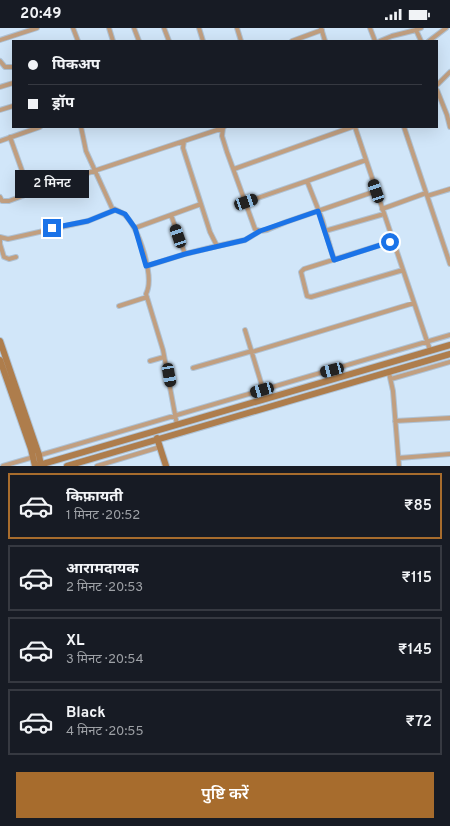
<!DOCTYPE html>
<html lang="hi">
<head>
<meta charset="utf-8">
<style>
	:root { --surface:#171b24; --page:#20242c; --text:#f1f3f6; --muted:#9ea1a6; --line:#363941; --accent:#a76c2d }
	body { margin:0; font-family:Overpass,"Noto Sans Devanagari",sans-serif; background:var(--page); color:var(--text); height:100vh; display:flex; flex-direction:column; font-size:15px; white-space:nowrap }
	* { box-sizing:border-box; margin:0 }
	p { font-size:13px; color:var(--muted) }
	.icon { flex:none; width:22px; height:22px; fill:none; stroke:currentColor; stroke-width:2; stroke-linecap:round; stroke-linejoin:round }
	.map { position:relative; height:438px; overflow:hidden }
	.details { display:flex; flex-direction:column; background:var(--surface); flex:1 }
	.details>* { flex:none }
	.banner { position:absolute; left:12px; top:12px; width:426px; height:88px; border-radius:0px; box-shadow:0 4px 16px #0002; display:grid; align-content:center; height:88px; padding:0 16px; background:var(--surface) }
	.end { position:absolute; width:18px; height:18px; margin:-9px; border:5px solid #1a73e8; background:#fff; box-shadow:0 0 0 2px #fff }
	.from { border-radius:50% }
	.bubble { position:absolute; height:28px; border-radius:0px; background:var(--surface); box-shadow:0 4px 16px #0002; font-size:13px; font-weight:600; line-height:28px; text-align:center }
	.car { position:absolute; width:12px; height:24px; margin:-12px -6px; border-radius:5px; box-shadow:0 0 3px 1px #0007; background:linear-gradient(#222 24%,#8ab4d8 0 40%,#222 0 76%,#8ab4d8 0 86%,#222 0) }
	.banner b { display:flex; align-items:center; gap:14px; height:38px; font-size:15px }
	.banner b+b { border-top:1px solid var(--line) }
	.banner i { width:10px; height:10px; background:var(--text) }
	ul { padding:7px 0 0; list-style:none }
	li { display:flex; align-items:center; gap:12px; height:66px; margin:0 8px 6px; padding:0 8px; border:2px solid var(--line); border-radius:0px }
	li div { flex:1 }
	li b { display:block; font-size:15px }
	li em { font-style:normal; font-weight:600 }
	li.active { border-color:var(--accent) }
	li>.icon { width:36px; height:36px; stroke-width:1.5 }
	.button { display:flex; gap:8px; margin-top:auto; padding:8px 16px }
	.button a { flex:1; height:46px; border-radius:0px; background:var(--accent); color:#fff; font-size:16px; font-weight:600; line-height:46px; text-align:center }
	.status { display:flex; justify-content:space-between; align-items:center; height:28px; padding:0 20px; background:var(--surface); direction:ltr }
	.status svg { height:11px; fill:currentColor }
	.map>svg:first-child { display:block }
</style>
</head>
<body>
<div class="status"><b>20:49</b><svg viewBox="0 0 49 12"><path d="M0 12V9h3v3zM5 12V6h3v6zM10 12V3h3v9zM15 12V0h3v12zM26 1h20v11H26zM47 4h2v5h-2z"/></svg></div>
<div class="map">
<svg width="450" height="438" viewBox="0 0 450 438">
	<rect width="100%" height="100%" fill="#d1e6f9"/>
	<g fill="none" stroke-linecap="round" stroke-linejoin="round">
		<g stroke="#afc2d4" stroke-width="6">
			<path id="street" d="M73 0 78 13
				M109 0 113 13
				M134 0 139 13
				M164 0 169 13
				M199 0 203 13
				M237 0 241 13
				M321 0 325 13
				M370 0 375 13
				M421 0 416 2 421 13
				M0 12 37 0
				M292 13 322 2
				M380 13 392 8 416 2
				M429 13 446 0
				M0 33 5 39H13
				M437 57 450 44
				M0 59 13 55
				M437 62 447 87 450 99
				M0 82 13 78
				M81 99 86 123 112 180C116 182 122 184 125 187 139 201 155 249 146 266L163 322 177 397
				M224 99 223 100 222 108 227 124 255 201 260 203 267 202 286 194 376 163
				M355 99 430 322
				M404 99 450 236
				M223 100 184 113 183 120 210 204 217 218 245 212 260 203
				M10 109 30 165
				M0 113 40 99
				M234 141 352 99
				M427 168 450 161
				M0 169 2 173H9L49 158 184 113
				M246 174 307 153
				M382 181 426 165
				M171 187 185 226 217 218
				M135 200 201 176
				M325 203 384 186
				M0 209 8 211 88 193 115 182
				M0 209V216L4 229 9 231 16 229
				M393 213 304 241 301 244 307 268 311 269 403 242
				M334 232 322 191 307 153 366 132
				M147 238 185 226
				M119 278 147 269
				M245 302 266 371
				M252 324 414 275
				M150 333 164 329
				M193 340 252 323
				M389 345 393 363 399 438
				M391 351 450 334
				M395 393 450 390
				M399 430 450 426
				M3 438 450 307
				M97 438 160 419"/>
		</g>
		<g stroke="#afc2d4" stroke-width="8">
			<path id="secondary" d="M0 313 39 427 41 438
				M0 332 31 421 35 438
				M157 410 166 438
				M36 438 450 317
				M67 438 450 326"/>
		</g>
		<use href="#street" stroke="#c19f80" stroke-width="4"/>
		<use href="#secondary" stroke="#ae7d4c" stroke-width="6"/>
	</g>
	<g fill="none" stroke-linecap="round" stroke-linejoin="round">
		<path stroke="#1a73e8" stroke-width="5" d="M52 200 88 193 115 182 125 186 135 200 146 238 185 226 245 212 260 203 318 183 334 232 390 214"/>
	</g>
</svg>
<i class="end from" style="left:390px;top:214px"></i>
<i class="end" style="left:52px;top:200px"></i>
<div class="bubble" style="left:15px;top:142px;width:74px">2 मिनट</div>
<i class="car" style="left:376px;top:163px;rotate:341deg"></i>
<i class="car" style="left:246px;top:174px;rotate:71deg"></i>
<i class="car" style="left:178px;top:208px;rotate:341deg"></i>
<i class="car" style="left:332px;top:342px;rotate:255deg"></i>
<i class="car" style="left:169px;top:347px;rotate:170deg"></i>
<i class="car" style="left:262px;top:362px;rotate:254deg"></i>
<div class="banner">
<b><i class="from"></i>पिकअप</b>
<b><i></i>ड्रॉप</b>
</div>
</div>
<section class="details">
<ul>
<li class="active"><svg class="icon" aria-label="car" viewBox="0 0 24 24"><path d="M5 17H2v-5l4-1 3-4h7l3 4 3 1v5h-3M9 17h6M6 11h13"/><circle cx="7" cy="17" r="2"/><circle cx="17" cy="17" r="2"/></svg><div><b>किफ़ायती</b><p>1 मिनट · 20:52</p></div><em>₹85</em></li>
<li><svg class="icon" aria-label="car" viewBox="0 0 24 24"><path d="M5 17H2v-5l4-1 3-4h7l3 4 3 1v5h-3M9 17h6M6 11h13"/><circle cx="7" cy="17" r="2"/><circle cx="17" cy="17" r="2"/></svg><div><b>आरामदायक</b><p>2 मिनट · 20:53</p></div><em>₹115</em></li>
<li><svg class="icon" aria-label="car" viewBox="0 0 24 24"><path d="M5 17H2v-5l4-1 3-4h7l3 4 3 1v5h-3M9 17h6M6 11h13"/><circle cx="7" cy="17" r="2"/><circle cx="17" cy="17" r="2"/></svg><div><b>XL</b><p>3 मिनट · 20:54</p></div><em>₹145</em></li>
<li><svg class="icon" aria-label="car" viewBox="0 0 24 24"><path d="M5 17H2v-5l4-1 3-4h7l3 4 3 1v5h-3M9 17h6M6 11h13"/><circle cx="7" cy="17" r="2"/><circle cx="17" cy="17" r="2"/></svg><div><b>Black</b><p>4 मिनट · 20:55</p></div><em>₹72</em></li>
</ul>
<div class="button"><a>पुष्टि करें</a></div>
</section>
</body>
</html>
